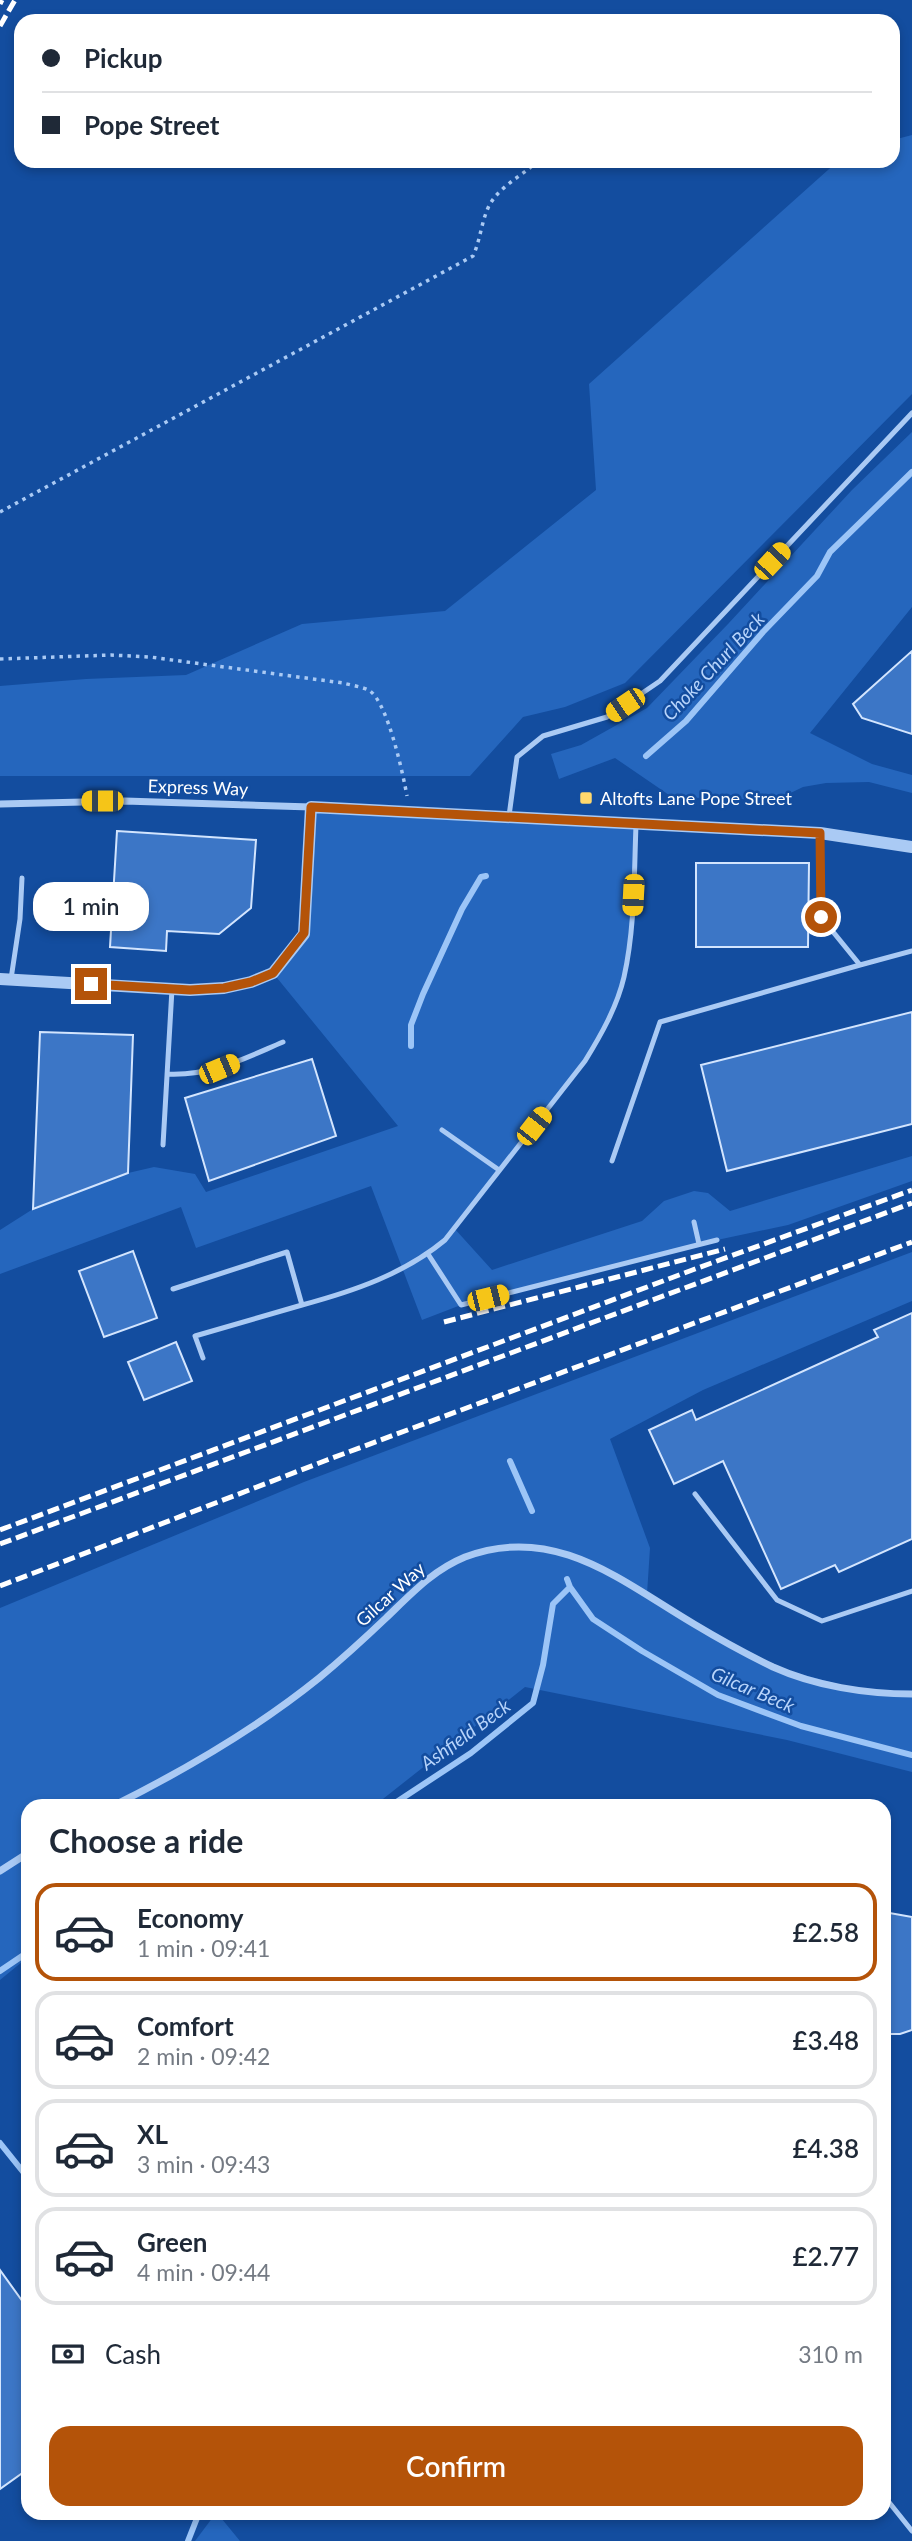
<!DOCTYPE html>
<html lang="en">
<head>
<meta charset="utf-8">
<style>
	:root { --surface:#fff; --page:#f6f6f7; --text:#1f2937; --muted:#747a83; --line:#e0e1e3; --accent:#b45309 }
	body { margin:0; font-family:Lato,sans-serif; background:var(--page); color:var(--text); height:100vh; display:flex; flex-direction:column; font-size:26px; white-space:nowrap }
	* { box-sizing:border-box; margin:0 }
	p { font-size:23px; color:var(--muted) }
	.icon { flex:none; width:38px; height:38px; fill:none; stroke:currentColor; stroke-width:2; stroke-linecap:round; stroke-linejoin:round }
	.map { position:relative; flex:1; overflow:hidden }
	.panel { position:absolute; left:21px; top:1799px; width:870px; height:721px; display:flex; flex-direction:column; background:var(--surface); border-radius:21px; box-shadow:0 4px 10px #0003 }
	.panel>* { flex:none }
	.guide { position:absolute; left:14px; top:14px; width:886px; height:154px; border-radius:21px; box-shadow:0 4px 10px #0003; display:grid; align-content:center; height:154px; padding:0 28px; background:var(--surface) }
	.end { position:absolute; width:32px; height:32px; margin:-16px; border:9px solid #b45309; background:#fff; box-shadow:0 0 0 4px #fff }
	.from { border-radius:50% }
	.bubble { position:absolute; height:49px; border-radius:21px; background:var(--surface); box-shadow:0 4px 10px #0003; font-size:23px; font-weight:600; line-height:49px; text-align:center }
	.car { position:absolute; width:21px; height:42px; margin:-21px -10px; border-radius:9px; box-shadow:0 0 5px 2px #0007; background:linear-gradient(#f5c518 24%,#345 0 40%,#f5c518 0 76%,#345 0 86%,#f5c518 0) }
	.guide b { display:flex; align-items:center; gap:24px; height:66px; font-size:26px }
	.guide b+b { border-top:2px solid var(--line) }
	.guide i { width:18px; height:18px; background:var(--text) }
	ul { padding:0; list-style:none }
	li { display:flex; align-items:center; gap:21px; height:98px; margin:0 14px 10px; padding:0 14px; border:4px solid var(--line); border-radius:21px }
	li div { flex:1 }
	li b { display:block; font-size:26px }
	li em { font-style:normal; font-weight:600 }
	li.on { border-color:var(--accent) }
	li>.icon { width:63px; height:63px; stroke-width:1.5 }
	h2 { padding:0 28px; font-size:32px; line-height:84px }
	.pay { display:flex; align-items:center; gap:18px; height:77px; padding:0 28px; font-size:26px }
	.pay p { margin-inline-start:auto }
	.primary-button { display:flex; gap:14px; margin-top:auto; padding:14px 28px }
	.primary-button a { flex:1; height:80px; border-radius:21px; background:var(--accent); color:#fff; font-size:28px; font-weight:600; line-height:80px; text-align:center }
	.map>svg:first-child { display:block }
</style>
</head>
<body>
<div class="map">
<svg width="912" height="2541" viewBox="0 0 912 2541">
	<rect width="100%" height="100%" fill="#134d9f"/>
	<path fill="#2566bd" d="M912 135V394L625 683 565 707 523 717 470 776H0V686L86 679 186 675 302 624 445 611 596 490 589 384 838 161H892L893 140Z
		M912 432V607L810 733 872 764 912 775V793L869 782 826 783 803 787 776 800 672 797 615 758 559 779 551 754 581 745 647 708 728 624 852 490Z
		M311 807 636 825 630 942 623 979 612 1011 585 1061 454 1228 492 1270 642 1221 664 1201 694 1191 708 1193 730 1211 912 1156V1181L788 1225 717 1240 461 1305 422 1320 371 1186 196 1248 181 1207 0 1274V1230L33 1209 128 1173 154 1167 195 1174 206 1192 398 1126 273 973 304 933Z
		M912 1252V1301L703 1390 610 1439 650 1548 647 1594 774 1667 853 1688 912 1694V1772L787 1740 525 1687 374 1806H28V1957L0 1980V1608L304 1482Z
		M216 2513H217L240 2541H195Z"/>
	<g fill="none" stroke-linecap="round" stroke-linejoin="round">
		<path stroke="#9cc5f7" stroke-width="6" d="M646 756 686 721 763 632 817 576 830 552 912 472
			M411 1046V1025L423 994 462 909 481 877 486 876
			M510 1461 532 1511
			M567 1579 570 1587 593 1619 642 1651 718 1695 801 1726 912 1755
			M377 1806 395 1803 471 1753 533 1703 543 1665 553 1604 570 1587
			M0 1971 28 1952
			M0 2143 28 2178
			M188 2541 199 2513"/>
	</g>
	<path fill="#3c76c6" stroke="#d3e5fe" stroke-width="2" d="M912 651V734L862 718 853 704Z
		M117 831 256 840 251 908 219 934 167 931 166 951 110 947Z
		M696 863H809L808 947H696Z
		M912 1012V1124L727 1171 701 1065Z
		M40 1032 133 1035 128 1173 33 1209Z
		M312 1059 336 1136 209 1181 185 1098Z
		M133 1251 157 1318 104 1337 79 1271Z
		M912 1313V1539L839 1572 835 1565 781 1589 723 1461 674 1484 649 1430 692 1410 696 1420 878 1337 874 1330Z
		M176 1342 192 1381 144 1400 128 1362Z
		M884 1912 912 1917V2030L900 2034H884Z
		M0 2270 28 2309V2469L0 2489Z"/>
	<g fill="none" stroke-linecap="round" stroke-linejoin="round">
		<path stroke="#aacaf4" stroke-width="3.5" stroke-dasharray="3.5 5" stroke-linecap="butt" d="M0 512 473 256C480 241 481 224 488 208 496 190 516 179 531 167L533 161
			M0 659 111 655 150 657 343 683C350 685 364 687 370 691 388 704 403 774 407 796"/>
		<path stroke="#aacaf4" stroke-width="5" d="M509 816 517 757 543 736 607 717 660 681 912 413
			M820 833 821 917 860 965 912 951
			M11 979 20 919 22 878
			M167 1074C212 1076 243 1059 283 1042
			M442 1130 499 1170
			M163 1145 172 989
			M612 1161 660 1022 860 965
			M694 1222 699 1244
			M428 1254 461 1305 717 1240
			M173 1289 287 1252 302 1305C354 1291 404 1274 445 1240L585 1061C601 1035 617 1007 624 977 635 928 634 875 636 825
			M203 1358 195 1336 302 1305
			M695 1494 777 1600 822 1621 912 1591
			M884 2496 912 2531"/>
		<path stroke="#aacaf4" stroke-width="7" d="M0 804 125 801 311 807
			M113 1806C185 1770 256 1729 319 1678 342 1659 365 1638 386 1618 411 1594 433 1570 465 1557 555 1523 621 1581 694 1624 719 1639 746 1654 773 1667 815 1686 866 1694 912 1694
			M0 1871 28 1853"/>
		<path stroke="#aacaf4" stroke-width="12" d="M0 979 190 990 224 988 251 982 273 973 304 934 311 807 820 833 912 847"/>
		<path stroke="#fff" stroke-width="5" stroke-dasharray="12 5" stroke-linecap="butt" d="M0 4 2 0
			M0 26 15 0
			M444 1322 725 1249
			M0 1530 695 1269 912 1190
			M0 1544 912 1203
			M0 1586 327 1460 912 1242"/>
	</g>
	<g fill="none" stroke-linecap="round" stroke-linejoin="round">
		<path stroke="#b45309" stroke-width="9" d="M91 984 190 990 224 988 251 982 273 973 304 933 311 807 820 833 821 917"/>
	</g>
	<rect fill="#ffd86d" stroke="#134d9f" stroke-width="2.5" x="579" y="791" width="14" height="14" rx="3.5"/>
	<g text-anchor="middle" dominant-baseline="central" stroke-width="5" stroke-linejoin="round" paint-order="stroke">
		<g font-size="18" fill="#fff" stroke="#134d9f">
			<text transform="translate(198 787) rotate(2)">Express Way</text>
			<text transform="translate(390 1594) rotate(-42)">Gilcar Way</text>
		</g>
		<g font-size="18" fill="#fff" stroke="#134d9f" text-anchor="start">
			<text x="600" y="798">Altofts Lane Pope Street</text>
		</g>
		<g font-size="19" font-style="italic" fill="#b7d4fb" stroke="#134d9f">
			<text transform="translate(713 666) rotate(-47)">Choke Churl Beck</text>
			<text transform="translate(753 1689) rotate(23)">Gilcar Beck</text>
			<text transform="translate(465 1734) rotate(-36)">Ashfield Beck</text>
		</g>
	</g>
</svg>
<i class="end from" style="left:821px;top:917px"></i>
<i class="end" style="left:91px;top:984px"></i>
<div class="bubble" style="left:33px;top:882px;width:116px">1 min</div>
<i class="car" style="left:772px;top:561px;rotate:43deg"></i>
<i class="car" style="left:625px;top:705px;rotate:236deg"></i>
<i class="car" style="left:102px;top:801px;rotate:270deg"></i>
<i class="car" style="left:633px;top:895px;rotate:183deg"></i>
<i class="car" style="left:219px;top:1069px;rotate:67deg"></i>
<i class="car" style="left:534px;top:1126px;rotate:38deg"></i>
<i class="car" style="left:488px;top:1298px;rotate:76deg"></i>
<div class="guide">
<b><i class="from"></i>Pickup</b>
<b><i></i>Pope Street</b>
</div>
<section class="panel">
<h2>Choose a ride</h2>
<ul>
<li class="on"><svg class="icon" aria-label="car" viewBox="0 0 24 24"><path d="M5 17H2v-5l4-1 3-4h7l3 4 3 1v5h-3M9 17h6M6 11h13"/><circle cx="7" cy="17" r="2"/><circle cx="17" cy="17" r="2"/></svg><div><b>Economy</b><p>1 min · 09:41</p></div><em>£2.58</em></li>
<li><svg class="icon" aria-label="car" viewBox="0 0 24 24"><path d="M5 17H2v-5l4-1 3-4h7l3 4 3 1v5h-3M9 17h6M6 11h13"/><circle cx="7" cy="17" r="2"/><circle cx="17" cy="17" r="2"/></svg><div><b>Comfort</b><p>2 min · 09:42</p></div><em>£3.48</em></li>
<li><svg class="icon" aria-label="car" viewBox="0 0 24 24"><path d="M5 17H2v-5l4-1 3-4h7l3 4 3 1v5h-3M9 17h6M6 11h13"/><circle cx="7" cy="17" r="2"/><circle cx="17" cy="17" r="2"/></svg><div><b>XL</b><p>3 min · 09:43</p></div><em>£4.38</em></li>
<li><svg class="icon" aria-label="car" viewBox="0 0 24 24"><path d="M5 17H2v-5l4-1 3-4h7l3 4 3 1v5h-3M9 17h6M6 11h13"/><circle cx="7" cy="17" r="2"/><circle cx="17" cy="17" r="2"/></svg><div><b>Green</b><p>4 min · 09:44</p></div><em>£2.77</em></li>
</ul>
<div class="pay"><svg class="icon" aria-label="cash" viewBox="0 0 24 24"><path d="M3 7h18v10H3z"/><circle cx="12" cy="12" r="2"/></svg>Cash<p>310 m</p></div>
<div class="primary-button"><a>Confirm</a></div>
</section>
</div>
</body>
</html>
